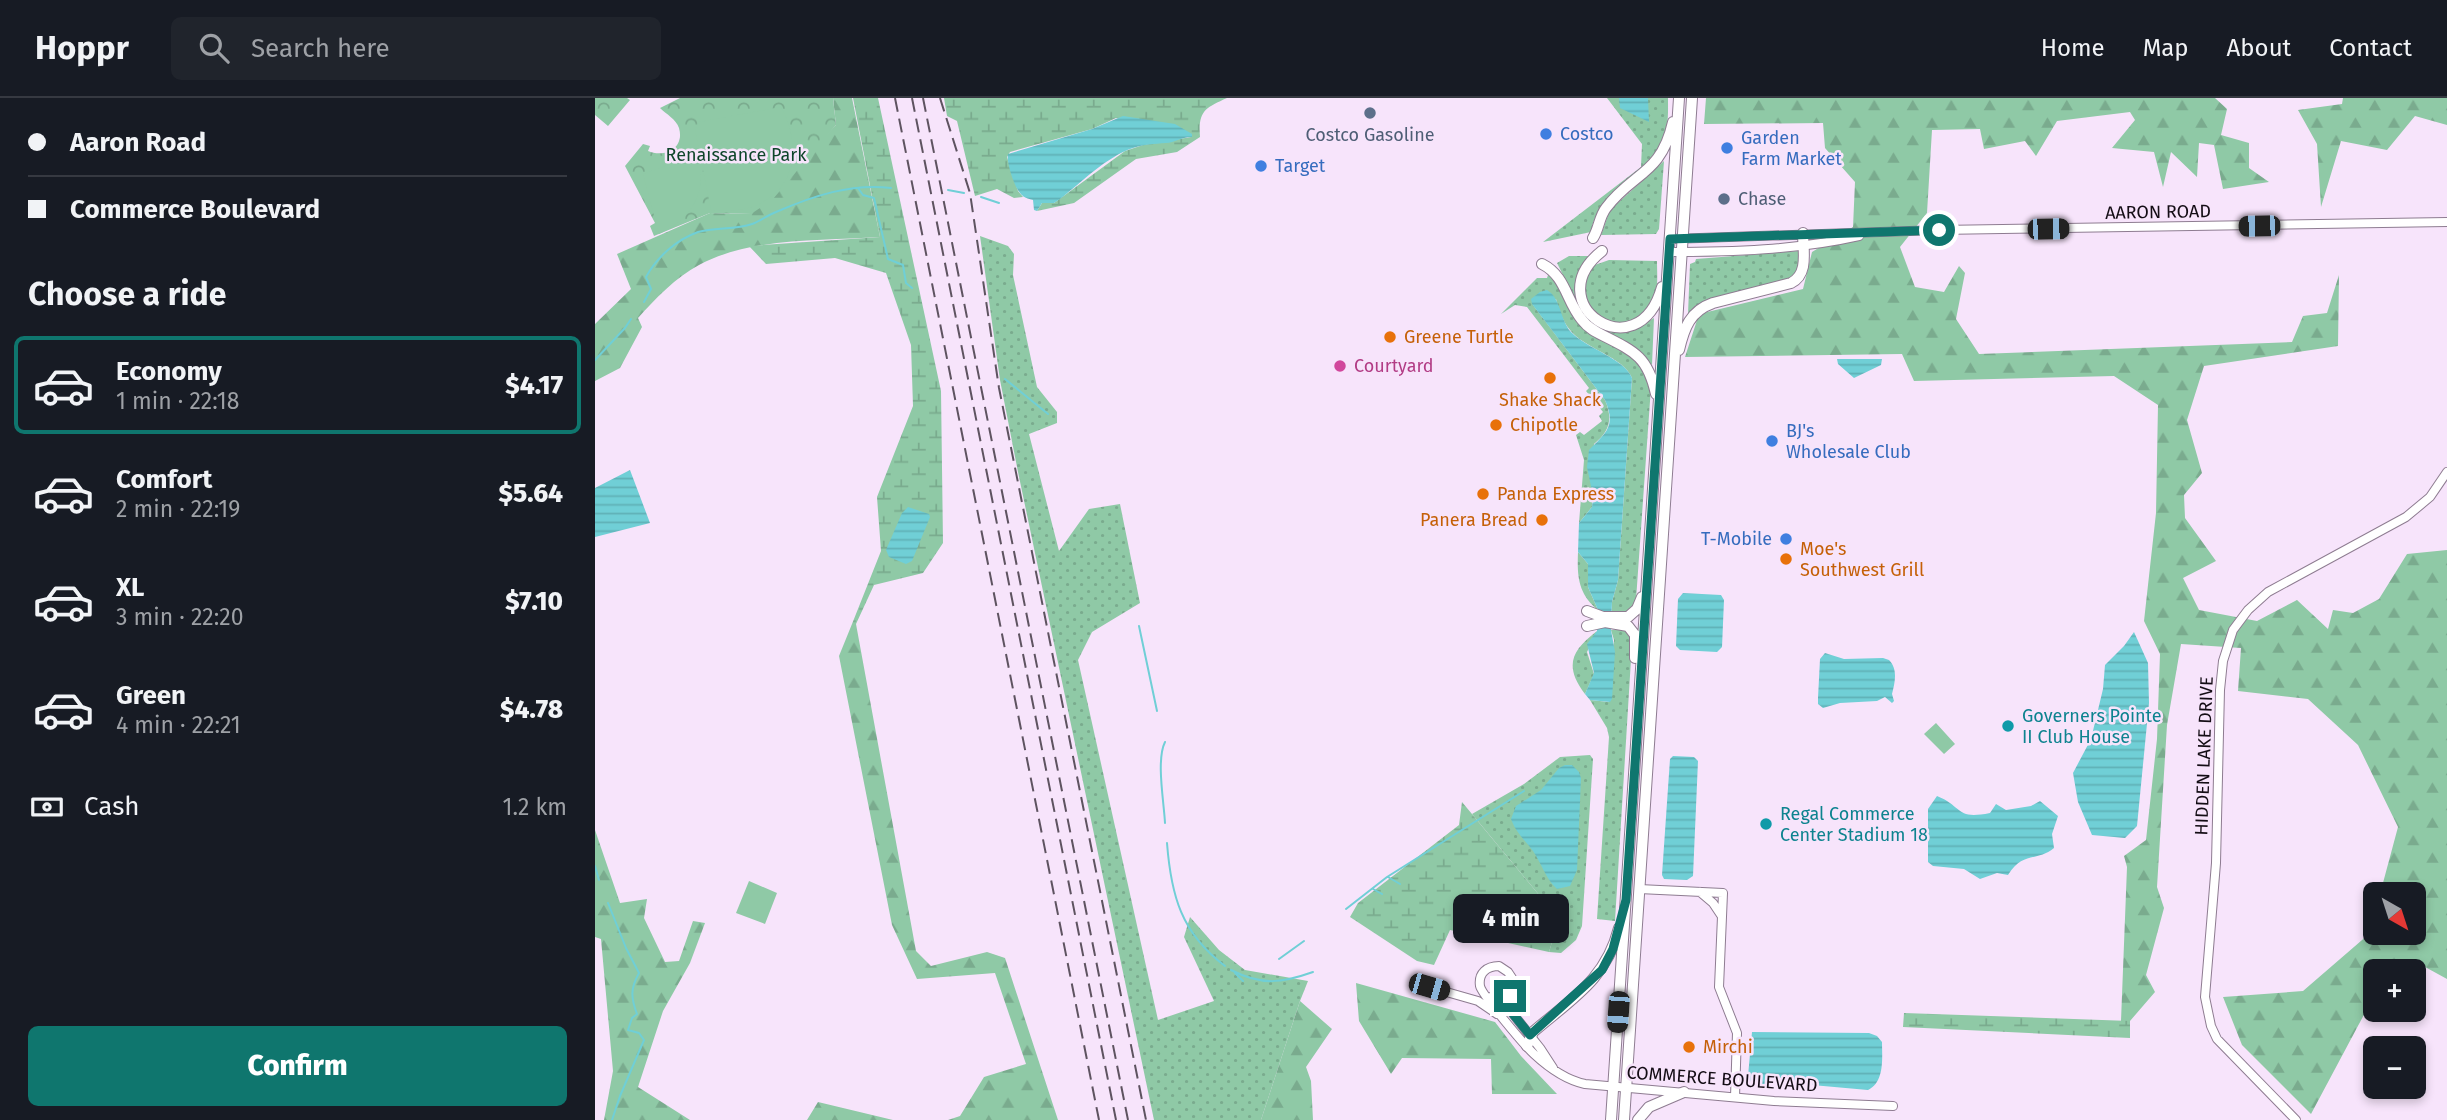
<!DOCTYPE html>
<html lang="en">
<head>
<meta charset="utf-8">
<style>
	:root { --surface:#171b24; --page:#20242c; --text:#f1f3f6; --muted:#9ea1a6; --line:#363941; --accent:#0f766e }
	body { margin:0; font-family:"Fira Sans",sans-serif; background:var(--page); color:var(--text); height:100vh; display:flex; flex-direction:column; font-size:26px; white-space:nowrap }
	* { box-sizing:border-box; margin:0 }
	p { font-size:23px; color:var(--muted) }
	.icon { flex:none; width:38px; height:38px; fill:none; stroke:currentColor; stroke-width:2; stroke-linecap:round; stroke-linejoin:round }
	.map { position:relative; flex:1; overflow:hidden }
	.details { display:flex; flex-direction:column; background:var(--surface); width:595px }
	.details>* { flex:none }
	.guide { display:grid; align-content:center; height:154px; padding:0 28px; background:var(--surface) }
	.needle { width:46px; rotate:141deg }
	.controls { position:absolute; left:1768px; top:784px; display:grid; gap:14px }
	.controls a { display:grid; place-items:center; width:63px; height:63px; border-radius:10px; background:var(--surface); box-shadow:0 4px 10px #0003; font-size:35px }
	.end { position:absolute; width:32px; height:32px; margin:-16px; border:9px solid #0f766e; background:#fff; box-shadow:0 0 0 4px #fff }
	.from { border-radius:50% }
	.bubble { position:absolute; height:49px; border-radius:10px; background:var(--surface); box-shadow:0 4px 10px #0003; font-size:23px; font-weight:800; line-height:49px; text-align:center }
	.car { position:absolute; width:21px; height:42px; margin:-21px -10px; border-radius:9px; box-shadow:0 0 5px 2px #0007; background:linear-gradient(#222 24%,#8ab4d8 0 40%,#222 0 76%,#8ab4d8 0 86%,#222 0) }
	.guide b { display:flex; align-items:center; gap:24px; height:66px; font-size:26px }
	.guide b+b { border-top:2px solid var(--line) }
	.guide i { width:18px; height:18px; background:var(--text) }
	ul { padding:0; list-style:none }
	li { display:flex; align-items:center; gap:21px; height:98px; margin:0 14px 10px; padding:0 14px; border:4px solid transparent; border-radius:10px }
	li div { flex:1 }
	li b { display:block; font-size:26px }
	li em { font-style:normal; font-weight:800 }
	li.selected { border-color:var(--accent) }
	li>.icon { width:63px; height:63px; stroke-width:1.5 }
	h2 { padding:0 28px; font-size:32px; line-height:84px }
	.pay { display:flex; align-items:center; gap:18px; height:77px; padding:0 28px; font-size:26px }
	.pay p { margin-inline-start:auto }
	.action { display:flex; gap:14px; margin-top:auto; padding:14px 28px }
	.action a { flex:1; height:80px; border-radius:10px; background:var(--accent); color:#fff; font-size:28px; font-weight:800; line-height:80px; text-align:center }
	header { display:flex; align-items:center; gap:42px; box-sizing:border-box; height:98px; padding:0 35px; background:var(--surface); border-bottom:2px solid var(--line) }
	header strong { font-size:33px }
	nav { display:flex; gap:38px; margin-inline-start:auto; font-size:24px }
	.search { width:490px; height:63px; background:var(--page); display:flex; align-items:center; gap:18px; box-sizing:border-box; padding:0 24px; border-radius:10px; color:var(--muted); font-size:26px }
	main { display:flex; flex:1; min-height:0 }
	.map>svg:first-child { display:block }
</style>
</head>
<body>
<header>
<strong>Hoppr</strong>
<div class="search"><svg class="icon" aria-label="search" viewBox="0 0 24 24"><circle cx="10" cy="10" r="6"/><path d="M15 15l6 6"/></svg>Search here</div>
<nav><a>Home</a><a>Map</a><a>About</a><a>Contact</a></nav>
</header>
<main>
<section class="details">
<div class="guide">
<b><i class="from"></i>Aaron Road</b>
<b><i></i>Commerce Boulevard</b>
</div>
<h2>Choose a ride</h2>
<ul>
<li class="selected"><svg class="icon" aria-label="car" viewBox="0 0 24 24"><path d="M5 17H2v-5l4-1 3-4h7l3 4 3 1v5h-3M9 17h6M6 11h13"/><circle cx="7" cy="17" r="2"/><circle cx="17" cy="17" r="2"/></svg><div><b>Economy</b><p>1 min · 22:18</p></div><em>$4.17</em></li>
<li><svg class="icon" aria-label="car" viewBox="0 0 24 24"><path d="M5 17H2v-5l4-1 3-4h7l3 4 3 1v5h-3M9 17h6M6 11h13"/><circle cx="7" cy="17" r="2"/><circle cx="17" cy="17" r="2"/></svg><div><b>Comfort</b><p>2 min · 22:19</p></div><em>$5.64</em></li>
<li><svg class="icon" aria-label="car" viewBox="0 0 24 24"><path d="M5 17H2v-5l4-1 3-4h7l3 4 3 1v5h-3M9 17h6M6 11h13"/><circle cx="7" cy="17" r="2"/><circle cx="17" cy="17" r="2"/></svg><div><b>XL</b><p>3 min · 22:20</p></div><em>$7.10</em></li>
<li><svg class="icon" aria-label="car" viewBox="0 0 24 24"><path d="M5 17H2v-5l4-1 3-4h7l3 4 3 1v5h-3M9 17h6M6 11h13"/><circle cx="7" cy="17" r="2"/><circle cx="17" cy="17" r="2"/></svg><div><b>Green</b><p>4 min · 22:21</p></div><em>$4.78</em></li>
</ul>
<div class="pay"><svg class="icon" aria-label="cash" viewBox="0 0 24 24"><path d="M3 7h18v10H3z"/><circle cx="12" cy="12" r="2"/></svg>Cash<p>1.2 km</p></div>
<div class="action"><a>Confirm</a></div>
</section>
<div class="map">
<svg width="1852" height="1022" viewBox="0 0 1852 1022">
	<defs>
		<pattern id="grass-dots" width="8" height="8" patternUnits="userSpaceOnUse" patternTransform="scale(1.75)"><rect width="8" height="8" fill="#8fc9a6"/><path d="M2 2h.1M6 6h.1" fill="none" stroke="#7aab8e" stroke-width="1.8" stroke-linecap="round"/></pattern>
		<pattern id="forest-firs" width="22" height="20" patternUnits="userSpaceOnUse" patternTransform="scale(1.75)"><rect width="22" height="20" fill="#8fc9a6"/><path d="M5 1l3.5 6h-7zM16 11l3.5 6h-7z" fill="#7aab8e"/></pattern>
		<pattern id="wetland-marsh" width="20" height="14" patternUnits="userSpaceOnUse" patternTransform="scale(1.75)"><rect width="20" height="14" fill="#8fc9a6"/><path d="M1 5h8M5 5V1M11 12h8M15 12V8" fill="none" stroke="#7aab8e"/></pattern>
		<pattern id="park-crowns" width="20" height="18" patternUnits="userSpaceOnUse" patternTransform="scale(1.75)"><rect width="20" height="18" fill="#8fc9a6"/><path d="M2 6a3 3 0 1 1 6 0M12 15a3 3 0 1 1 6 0" fill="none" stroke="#7aab8e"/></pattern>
		<pattern id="water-rules" width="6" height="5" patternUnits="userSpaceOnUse" patternTransform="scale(1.75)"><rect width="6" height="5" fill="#70cfd6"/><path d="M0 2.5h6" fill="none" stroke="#60b1b7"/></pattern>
	</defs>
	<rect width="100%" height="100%" fill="#f7e4fb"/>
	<path fill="url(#grass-dots)" d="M1012 0H1073C1073 17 1074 34 1065 49 1048 80 1001 97 996 134L948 144 1046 69 1047 46Z
		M1069 63 1064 131 1061 136 1006 137 1015 112Z
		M385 138 413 148 419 156 418 177 442 289 462 314V325L434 336 464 453 494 411 525 406 545 505 497 534 483 562 563 922 619 903 589 839 595 819 624 852 650 872 713 883 705 903 666 1022H559L423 374 405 282Z
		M1203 153V172L1197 181 1112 203 1093 216 1095 166 1100 164 1101 161Z
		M974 158H995L984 171 981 203 962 165Z
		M1014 162 1062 163C1062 176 1064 193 1057 205 1034 243 980 221 989 182 991 177 995 172 997 168Z
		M953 177C969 189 970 208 981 222 999 244 1032 246 1048 269 1052 274 1054 283 1056 289L1041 502 1037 511 1029 518 1017 517V504L1023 482 1037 280C1029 259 990 251 975 232 968 224 964 212 961 201L938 207 1010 302C1018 321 1015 333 999 346L997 409 984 425 989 362 981 337 985 334 989 337 1007 323 1004 318 1008 314 991 293 994 290 932 209 920 207 906 216 942 180H952Z
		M1059 220 1057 267 1044 253 1006 232H1040Z
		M983 454 993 466V489L1003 512C983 496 982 478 983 454Z
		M1032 531 1037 545 1020 823 1002 821 1014 639 1012 630 995 602 1014 604 1019 542 1016 532Z
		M1002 533 992 554 999 576 990 596C969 568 976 553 1002 533Z
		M995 657 998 661 987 828 981 842 966 855 954 854 964 821 877 716 929 686 965 659Z"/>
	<path fill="url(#forest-firs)" d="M238 0H257L285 139C227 143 156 139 104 167 81 179 60 201 43 220L47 229 25 270 0 283V226L36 191 22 156 115 115 155 116 241 27Z
		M1111 0H1620L1632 11 1626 37 1654 45V70L1674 84 1628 91 1619 47 1604 45 1602 79 1576 54 1568 89 1559 54 1517 50 1540 22 1535 14 1462 23 1441 58 1430 43 1389 51 1385 31 1337 32 1332 115 1305 149 1320 189 1349 194 1364 168 1370 175 1361 221 1384 256 1697 244 1708 218 1732 215 1744 177 1743 248 1609 268 1592 322 1607 375 1589 397 1590 420 1621 463 1588 480 1604 512 1662 523 1702 502 1733 531 1738 512 1758 515 1784 501 1812 456 1852 452V881L1821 864 1795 867 1792 873H1780V896L1716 1016 1647 947 1628 899 1708 893 1774 836 1780 815V835H1818V796H1785L1803 729 1763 647 1713 601 1643 593 1646 550 1586 546 1572 627 1562 789 1569 810 1551 877 1560 894 1535 923H1526L1532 769 1529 758 1551 742 1562 641 1565 556 1549 523 1561 415 1563 307 1519 278 1319 283 1307 256 1090 259 1104 216 1208 191 1217 154 1258 129 1260 84 1230 50 1228 25 1109 26Z
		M1748 0H1852V27L1820 18 1792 52 1746 43 1726 109 1722 46 1703 12 1747 6Z
		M257 526H261L321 853 336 868 392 854 410 860 463 1022H353L365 1018 389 979 431 966 400 875 322 881 297 827 244 558Z
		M0 732 25 805 52 801 49 820 70 864 84 863 98 823 110 825 95 865 68 913 43 989 95 1022H9L18 973 6 841 0 839Z
		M761 885 900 924 926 958 962 996H897L896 961 807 960 796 976 764 923Z
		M705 903 737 931 711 969 716 983 718 1022H666Z
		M223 1004 298 1022H212Z"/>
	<path fill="url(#wetland-marsh)" d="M258 0H283L346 293 348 445 328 475 279 487 261 526H257L286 453 282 399 318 308 316 247 291 175 240 160 171 166 154 148 285 139Z
		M349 0H632C610 10 603 13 605 39L582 54 541 61 479 105 442 113 447 105H459L530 53 548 47 596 39 521 20 497 31 415 54 412 59 423 93 428 99 419 100 402 91 380 98 362 23 352 18Z
		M867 704 964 821 954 854 855 832 839 867 822 863 755 819 763 805 864 727Z
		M1309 915 1535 923V940L1308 929Z"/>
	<path fill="url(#park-crowns)" d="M0 0H32L35 2 13 28 0 17Z
		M85 0H238L241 27 178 101 156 116 115 115 59 138 55 128 60 125 30 68 48 46 55 48 53 53C69 60 90 51 84 30 81 21 71 16 65 10Z"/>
	<path fill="#8fc9a6" d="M186 9C218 69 183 120 116 112L100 32 104 24Z
		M102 57C114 91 97 122 64 136L48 76Z
		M1341 625 1360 646 1349 656 1329 636Z
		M154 783 182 795 170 826 141 815Z"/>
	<path fill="url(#water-rules)" d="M1024 0H1053L1054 24 1025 10Z
		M528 18 580 26 597 36V39C585 39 580 45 571 45 559 46 549 46 538 50 511 59 487 84 465 101L459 105H447L442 113 439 112 438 102C437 102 428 99 428 98 420 93 411 64 413 56L497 31Z
		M952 192C966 200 965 222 976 234 992 251 1029 260 1037 280L1023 482 1017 504 1016 532 1020 554 1017 601 1015 604 995 602 990 596 999 575 992 546 1002 533 1003 512 993 489V466L983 454 984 425 997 409 998 398 992 369 994 352C1012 334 1021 328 1010 302L937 206 936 201 945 194Z
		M1242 261H1287L1286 267 1259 280 1243 266Z
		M35 372 55 425 0 439V390Z
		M313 409 334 416 335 419 317 463 311 466 294 459 291 452 307 415Z
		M1088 495 1126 497 1129 502 1127 549 1122 554 1085 552 1081 548 1083 501Z
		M1539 534 1553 565 1554 605 1542 728 1530 740 1497 737 1483 704 1478 675 1496 641 1508 591 1510 567 1529 548Z
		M1230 555 1249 561 1288 560 1294 562C1303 571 1300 584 1297 596L1299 603 1297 605 1290 599 1282 603 1245 605 1228 610 1223 606V600L1225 561Z
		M1078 658 1099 659 1103 663 1098 778 1092 782 1069 781 1067 777 1075 661Z
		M970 667H977L984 674 986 680 982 772 975 788 962 791C950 780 947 766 938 753 930 742 921 735 916 721L921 708 946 692 964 670Z
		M1342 698C1369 709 1360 722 1395 715L1401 706 1411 712 1436 708 1445 703 1463 718 1457 736 1459 750C1442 764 1428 753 1413 777L1402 775 1385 781 1369 771 1338 768 1333 764V711Z
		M1157 934 1274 935 1282 938 1287 944C1287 959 1290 984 1273 992L1217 987 1162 986 1156 984 1153 978Z"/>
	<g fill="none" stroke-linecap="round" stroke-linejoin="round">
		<path stroke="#70cfd6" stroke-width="2" d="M263 90 268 97 279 100 293 161 308 167 311 185 317 190
			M353 92 369 95
			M386 99 404 105
			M49 204 56 191 51 179C62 159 81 142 103 134 120 129 140 132 157 126 165 123 173 117 181 114 218 98 256 85 296 90
			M0 262 30 230 36 221
			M410 281 453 316
			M544 528 562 613
			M570 644C561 662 569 704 570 725
			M572 745C576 797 586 835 630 868
			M0 768 4 782
			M793 779 805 786
			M778 791 787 796
			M13 805 31 850 44 875C35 891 36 900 42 916L37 920 33 932 44 935 49 942 25 998 17 1022
			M751 811 792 779 929 693
			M684 861 709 843
			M636 872C667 888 687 885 718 874
			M640 875 648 883"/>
		<g stroke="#8e7c91" stroke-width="10">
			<path id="tertiary" d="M1075 141 1344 132 1852 124
				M1074 154C1137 154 1202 152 1264 138
				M1044 791 1128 795 1124 889 1142 935 1140 999
				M1105 794 1118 805 1126 817
				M834 889 883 903 902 916
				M892 899 905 900 916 892
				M958 970 945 950 918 916 915 905 917 880 913 874 904 868C892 868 883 875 885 888 887 897 930 948 939 956 953 969 971 982 990 986L1179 1003 1298 1008
				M1701 1022 1622 941 1616 928 1610 899 1621 765 1625 592 1628 563 1638 532 1653 512 1673 494 1811 419 1835 399 1852 374"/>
		</g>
		<g stroke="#8e7c91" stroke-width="12">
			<path id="trunk" d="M998 140C1004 131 1004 119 1011 110 1038 74 1066 77 1078 24
				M1007 153C941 205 1043 275 1067 189
				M947 166C971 178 971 203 987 222 993 230 1001 234 1009 238 1041 254 1053 260 1061 296
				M1084 252C1089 230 1095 213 1118 205L1196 185C1214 176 1208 153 1208 135
				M992 513 1008 519H1033L1042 511 1047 499
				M992 528 1010 524 1033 528 1040 537V560
				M932 948 938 934C976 901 1011 882 1024 830
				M1016 1022 1084 0
				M1029 1022 1097 0
				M1043 1022 1054 1009 1089 994"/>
		</g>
		<use href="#tertiary" stroke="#fff" stroke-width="8"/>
		<use href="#trunk" stroke="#fff" stroke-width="10"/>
		<path stroke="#5e5360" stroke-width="2" stroke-dasharray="14 7" stroke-linecap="butt" d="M300 0 504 1022
			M317 0 521 1022
			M328 0 533 1022
			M345 0 375 95 404 290 551 1022"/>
	</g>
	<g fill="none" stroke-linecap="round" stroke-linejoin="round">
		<path stroke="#0f766e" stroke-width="9" d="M915 898 918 916 935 937 1007 872 1018 851 1031 802 1075 141 1344 132"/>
	</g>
	<g fill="#5c6f8a" stroke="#f7e4fb" stroke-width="2.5">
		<circle cx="775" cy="15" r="7"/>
		<circle cx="1129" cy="101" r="7"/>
	</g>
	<g fill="#3f7fe0" stroke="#f7e4fb" stroke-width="2.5">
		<circle cx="951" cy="36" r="7"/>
		<circle cx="1132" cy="50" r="7"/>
		<circle cx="666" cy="68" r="7"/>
		<circle cx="1177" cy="343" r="7"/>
		<circle cx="1191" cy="441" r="7"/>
	</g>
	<g fill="#e8710a" stroke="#f7e4fb" stroke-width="2.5">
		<circle cx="795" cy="239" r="7"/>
		<circle cx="955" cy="280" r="7"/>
		<circle cx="901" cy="327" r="7"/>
		<circle cx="888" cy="396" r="7"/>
		<circle cx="947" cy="422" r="7"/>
		<circle cx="1191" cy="461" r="7"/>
		<circle cx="1094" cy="949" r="7"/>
	</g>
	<circle fill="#d1479c" stroke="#f7e4fb" stroke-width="2.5" cx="745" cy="268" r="7"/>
	<g fill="#0f9aa8" stroke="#f7e4fb" stroke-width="2.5">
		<circle cx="1413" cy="628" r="7"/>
		<circle cx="1171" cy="726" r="7"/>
	</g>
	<g text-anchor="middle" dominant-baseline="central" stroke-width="5" stroke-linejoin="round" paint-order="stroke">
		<g font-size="18" fill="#366cbe" stroke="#f7e4fb" text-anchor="start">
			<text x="965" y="36">Costco</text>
			<text x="1146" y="40">Garden<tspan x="1146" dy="21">Farm Market</tspan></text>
			<text x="680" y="68">Target</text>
			<text x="1191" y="333">BJ's<tspan x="1191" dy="21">Wholesale Club</tspan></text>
			<text x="1177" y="441" text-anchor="end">T-Mobile</text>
		</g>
		<g font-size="18" fill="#4e5e75" stroke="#f7e4fb">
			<text x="775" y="37">Costco Gasoline</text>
			<text x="1143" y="101" text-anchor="start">Chase</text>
		</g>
		<g font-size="18" fill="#0e452a" stroke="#f7e4fb">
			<text x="141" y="57">Renaissance Park</text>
		</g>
		<g font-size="18" fill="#140d15" stroke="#f7e4fb">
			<text transform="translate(1563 114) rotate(-1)">AARON ROAD</text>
			<text transform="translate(1609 658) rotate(-88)">HIDDEN LAKE DRIVE</text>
			<text transform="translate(1127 981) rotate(4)">COMMERCE BOULEVARD</text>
		</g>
		<g font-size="18" fill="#c56008" stroke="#f7e4fb" text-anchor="start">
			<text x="809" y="239">Greene Turtle</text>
			<text x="955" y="302" text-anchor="middle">Shake Shack</text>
			<text x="915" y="327">Chipotle</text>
			<text x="902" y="396">Panda Express</text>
			<text x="933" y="422" text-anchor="end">Panera Bread</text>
			<text x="1205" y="451">Moe's<tspan x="1205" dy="21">Southwest Grill</tspan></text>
			<text x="1108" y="949">Mirchi</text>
		</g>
		<g font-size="18" fill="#b23c85" stroke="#f7e4fb" text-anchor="start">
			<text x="759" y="268">Courtyard</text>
		</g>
		<g font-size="18" fill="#0d838f" stroke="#f7e4fb" text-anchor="start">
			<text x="1427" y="618">Governers Pointe<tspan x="1427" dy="21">II Club House</tspan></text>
			<text x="1185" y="716">Regal Commerce<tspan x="1185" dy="21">Center Stadium 18</tspan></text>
		</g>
	</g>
</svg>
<div class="controls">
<a><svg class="needle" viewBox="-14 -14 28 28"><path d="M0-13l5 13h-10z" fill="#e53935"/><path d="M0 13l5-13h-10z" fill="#9ea1a6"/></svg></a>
<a>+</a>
<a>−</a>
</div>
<i class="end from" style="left:1344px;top:132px"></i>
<i class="end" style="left:915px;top:898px"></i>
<div class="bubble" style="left:858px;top:796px;width:116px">4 min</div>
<i class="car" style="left:1664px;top:128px;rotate:269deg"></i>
<i class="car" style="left:1453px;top:131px;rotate:89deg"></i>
<i class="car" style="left:834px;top:889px;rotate:106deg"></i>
<i class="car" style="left:1023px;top:914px;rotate:184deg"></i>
</div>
</main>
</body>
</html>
